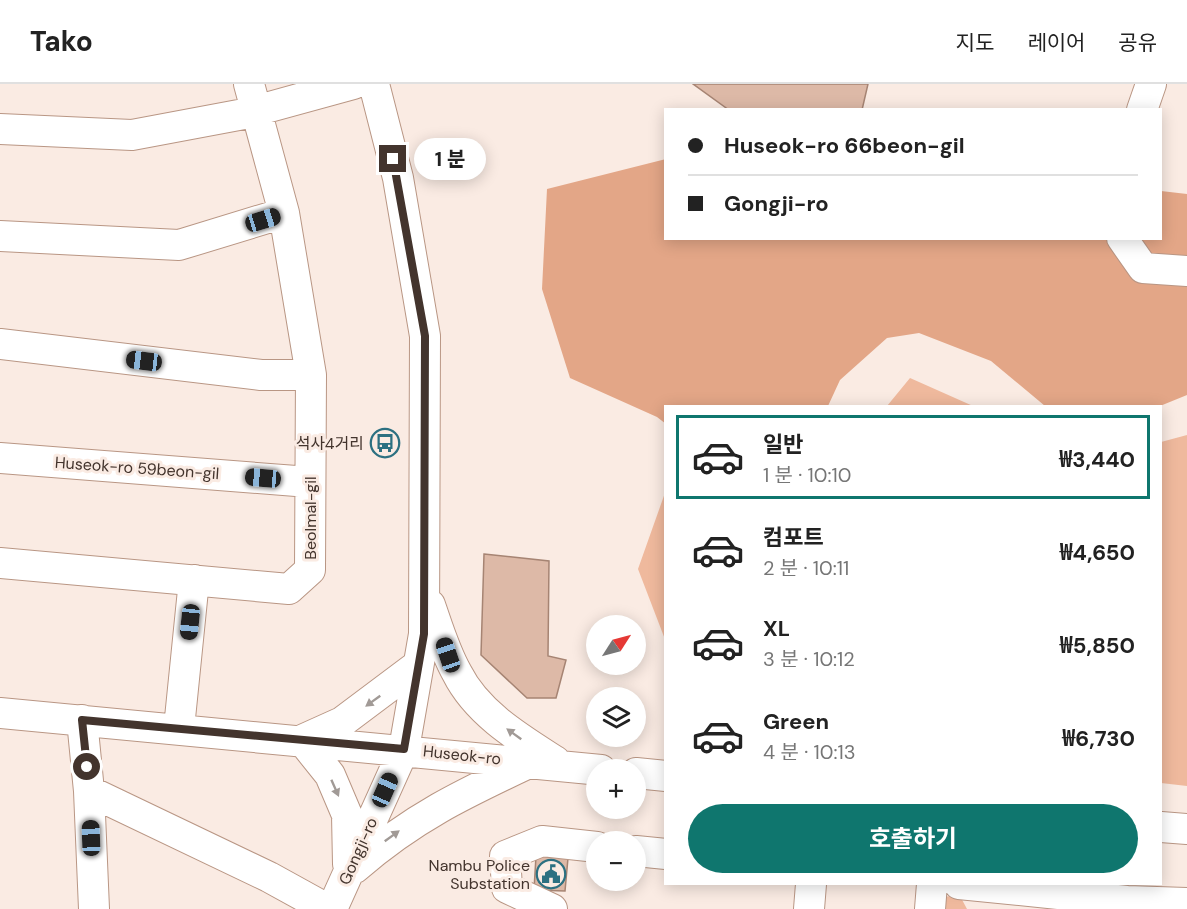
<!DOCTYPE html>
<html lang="ko">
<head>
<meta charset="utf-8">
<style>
	:root { --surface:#fff; --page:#f6f6f6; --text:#222; --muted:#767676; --line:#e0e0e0; --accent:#0f766e }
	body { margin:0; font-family:"DM Sans","Noto Sans KR",sans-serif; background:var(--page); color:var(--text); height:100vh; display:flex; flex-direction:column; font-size:22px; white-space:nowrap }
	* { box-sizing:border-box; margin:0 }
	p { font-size:20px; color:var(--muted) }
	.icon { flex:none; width:33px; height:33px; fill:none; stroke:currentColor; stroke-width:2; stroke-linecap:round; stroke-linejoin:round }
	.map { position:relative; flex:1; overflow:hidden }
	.sheet { position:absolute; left:664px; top:321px; width:498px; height:480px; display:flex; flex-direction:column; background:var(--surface); border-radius:0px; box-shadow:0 3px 15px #0003 }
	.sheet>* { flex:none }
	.top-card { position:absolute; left:664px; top:24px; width:498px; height:132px; border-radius:0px; box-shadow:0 3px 15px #0003; display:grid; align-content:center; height:132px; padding:0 24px; background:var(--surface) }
	.needle { width:39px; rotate:54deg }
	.buttons { position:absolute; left:586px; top:531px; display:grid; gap:12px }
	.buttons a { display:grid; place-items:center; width:60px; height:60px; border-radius:50%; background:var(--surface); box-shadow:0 3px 15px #0003; font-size:30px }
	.end { position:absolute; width:27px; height:27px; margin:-14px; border:8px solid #43342d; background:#fff; box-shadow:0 0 0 3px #fff }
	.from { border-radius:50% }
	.bubble { position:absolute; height:42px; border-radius:21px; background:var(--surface); box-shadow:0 3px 15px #0003; font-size:20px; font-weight:700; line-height:42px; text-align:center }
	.car { position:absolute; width:18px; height:36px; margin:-18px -9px; border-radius:8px; box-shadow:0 0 4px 2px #0007; background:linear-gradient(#222 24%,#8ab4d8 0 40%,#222 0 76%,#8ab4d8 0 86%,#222 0) }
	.top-card b { display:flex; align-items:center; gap:21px; height:57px; font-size:22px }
	.top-card b+b { border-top:2px solid var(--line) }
	.top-card i { width:15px; height:15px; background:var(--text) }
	ul { padding:10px 0 0; list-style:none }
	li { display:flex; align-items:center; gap:18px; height:84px; margin:0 12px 9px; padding:0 12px; border:3px solid transparent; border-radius:0px }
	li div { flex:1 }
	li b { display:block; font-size:22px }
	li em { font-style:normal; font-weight:700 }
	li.current { border-color:var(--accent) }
	li>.icon { width:54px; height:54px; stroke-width:1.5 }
	.primary-button { display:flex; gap:12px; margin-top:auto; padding:12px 24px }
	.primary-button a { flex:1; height:69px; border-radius:36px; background:var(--accent); color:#fff; font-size:24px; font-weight:700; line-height:69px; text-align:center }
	header { display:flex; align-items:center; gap:36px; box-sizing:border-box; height:84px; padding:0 30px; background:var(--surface); border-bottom:2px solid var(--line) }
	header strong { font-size:28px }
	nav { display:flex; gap:33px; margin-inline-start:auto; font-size:21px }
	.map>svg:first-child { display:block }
</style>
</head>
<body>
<header>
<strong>Tako</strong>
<nav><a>지도</a><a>레이어</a><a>공유</a></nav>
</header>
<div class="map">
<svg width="1187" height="825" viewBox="0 0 1187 825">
	<rect width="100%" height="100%" fill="#faebe3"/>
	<path fill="#efb99d" d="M910 294 973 322H887Z
		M1187 351V702L1161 699V358Z
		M666 406V558L638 485Z
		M959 810 967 825H936V815Z"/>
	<path fill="#e3a687" d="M666 75V154H1161V107L1187 110V311L1160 322H1045L991 277 919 249 887 254 840 296 828 322H666V340L657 333 570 294 542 205 547 105Z"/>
	<path fill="#ddb9a7" stroke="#a68473" stroke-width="1.5" d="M693 0H868L862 26H729Z
		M484 470 549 477 548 572 566 576 556 614H527L481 571Z
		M536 772 568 774 565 807 534 806Z"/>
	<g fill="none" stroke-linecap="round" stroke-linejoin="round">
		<g stroke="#b99684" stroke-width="32">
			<path id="minor" d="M1142 26 1151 0
				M0 45 132 51 244 30 353 0
				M0 152 179 161 284 129
				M1122 154 1143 184 1187 187
				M0 260 261 291H311
				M0 374 309 398
				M0 479 289 505 310 486 311 291 284 129 249 0
				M430 521C438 544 445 568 457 589 477 629 519 654 555 677
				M0 629 601 686
				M82 636 89 707 94 825
				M179 644 194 496
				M636 689 666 692
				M89 707 269 793 327 825
				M1161 743 1187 745
				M636 767 666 770
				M348 780 347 731 330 691 302 656 342 638 418 581
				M355 784C412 734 463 710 531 678
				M959 800 1127 817 1187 819
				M332 825 404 665 424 550 425 252 398 94 374 0
				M552 825 507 804 505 772 542 757 597 763
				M809 825 811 800
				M930 825 932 800"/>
		</g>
		<use href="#minor" stroke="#fff" stroke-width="30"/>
	</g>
	<defs><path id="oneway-solid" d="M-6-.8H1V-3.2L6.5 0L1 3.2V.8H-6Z" transform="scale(1.5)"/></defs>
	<g fill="#a19a96">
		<use href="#oneway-solid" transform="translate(373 617) rotate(144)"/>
		<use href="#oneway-solid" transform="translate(514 650) rotate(-144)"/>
		<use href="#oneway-solid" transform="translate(335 704) rotate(66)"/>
		<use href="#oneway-solid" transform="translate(392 752) rotate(-36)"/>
	</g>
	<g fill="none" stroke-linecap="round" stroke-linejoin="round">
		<path stroke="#43342d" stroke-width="8" d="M87 683 82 636 404 665 424 550 425 252 393 75"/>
	</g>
	<defs>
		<g id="bus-ring" transform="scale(1.5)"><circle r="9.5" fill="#faebe3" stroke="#2c7081" stroke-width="1.5"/><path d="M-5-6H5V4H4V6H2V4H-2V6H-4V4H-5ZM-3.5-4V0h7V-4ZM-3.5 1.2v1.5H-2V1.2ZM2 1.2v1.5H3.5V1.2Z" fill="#2c7081"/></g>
		<g id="civic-ring" transform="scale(1.5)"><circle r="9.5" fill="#faebe3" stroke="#2c7081" stroke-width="1.5"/><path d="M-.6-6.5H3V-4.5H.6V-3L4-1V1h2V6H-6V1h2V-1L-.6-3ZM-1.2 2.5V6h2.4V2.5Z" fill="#2c7081"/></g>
	</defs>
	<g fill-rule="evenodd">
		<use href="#bus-ring" x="385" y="359"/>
		<use href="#civic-ring" x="551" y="790"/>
	</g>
	<g text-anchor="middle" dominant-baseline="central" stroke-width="6" stroke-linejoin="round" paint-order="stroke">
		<g font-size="16" fill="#43342d" stroke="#faebe3" text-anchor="end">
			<text x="364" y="359">석사4거리</text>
			<text x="530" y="781">Nambu Police<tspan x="530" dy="18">Substation</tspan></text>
		</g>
		<g font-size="16" fill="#43342d" stroke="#faebe3">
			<text transform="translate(137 384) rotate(4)">Huseok-ro 59beon-gil</text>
			<text transform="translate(310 434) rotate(-90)">Beolmal-gil</text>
			<text transform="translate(462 671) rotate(6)">Huseok-ro</text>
			<text transform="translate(358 767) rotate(-66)">Gongji-ro</text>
		</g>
	</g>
</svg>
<div class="buttons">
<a><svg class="needle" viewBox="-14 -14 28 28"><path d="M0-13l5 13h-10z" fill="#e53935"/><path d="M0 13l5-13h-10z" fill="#767676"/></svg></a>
<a><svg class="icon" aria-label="layers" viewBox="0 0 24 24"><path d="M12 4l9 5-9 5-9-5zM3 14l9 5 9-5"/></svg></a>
<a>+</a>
<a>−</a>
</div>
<i class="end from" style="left:87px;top:683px"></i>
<i class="end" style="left:393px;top:75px"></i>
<div class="bubble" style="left:414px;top:54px;width:72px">1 분</div>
<i class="car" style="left:263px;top:136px;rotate:73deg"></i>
<i class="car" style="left:144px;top:277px;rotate:277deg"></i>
<i class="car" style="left:263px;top:394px;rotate:275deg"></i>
<i class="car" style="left:190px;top:538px;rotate:186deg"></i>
<i class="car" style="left:448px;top:571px;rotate:341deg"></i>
<i class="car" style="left:385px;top:706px;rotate:24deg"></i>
<i class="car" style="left:91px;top:754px;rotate:358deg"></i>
<div class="top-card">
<b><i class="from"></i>Huseok-ro 66beon-gil</b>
<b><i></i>Gongji-ro</b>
</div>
<section class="sheet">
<ul>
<li class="current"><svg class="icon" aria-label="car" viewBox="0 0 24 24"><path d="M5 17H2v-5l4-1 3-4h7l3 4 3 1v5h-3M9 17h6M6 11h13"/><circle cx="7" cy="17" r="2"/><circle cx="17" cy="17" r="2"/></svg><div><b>일반</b><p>1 분 · 10:10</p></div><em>₩3,440</em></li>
<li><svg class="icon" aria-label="car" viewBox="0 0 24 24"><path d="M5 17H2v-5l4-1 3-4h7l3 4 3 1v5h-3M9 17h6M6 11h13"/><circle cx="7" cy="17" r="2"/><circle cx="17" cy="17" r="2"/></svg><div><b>컴포트</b><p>2 분 · 10:11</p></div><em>₩4,650</em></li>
<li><svg class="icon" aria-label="car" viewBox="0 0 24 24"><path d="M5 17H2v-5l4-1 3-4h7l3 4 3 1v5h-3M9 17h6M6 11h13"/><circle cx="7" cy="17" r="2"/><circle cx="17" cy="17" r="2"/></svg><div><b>XL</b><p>3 분 · 10:12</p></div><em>₩5,850</em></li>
<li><svg class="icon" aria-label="car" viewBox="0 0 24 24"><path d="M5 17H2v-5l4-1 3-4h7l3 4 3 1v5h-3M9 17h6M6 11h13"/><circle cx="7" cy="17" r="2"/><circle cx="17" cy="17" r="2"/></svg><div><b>Green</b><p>4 분 · 10:13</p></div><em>₩6,730</em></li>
</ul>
<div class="primary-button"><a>호출하기</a></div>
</section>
</div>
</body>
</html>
